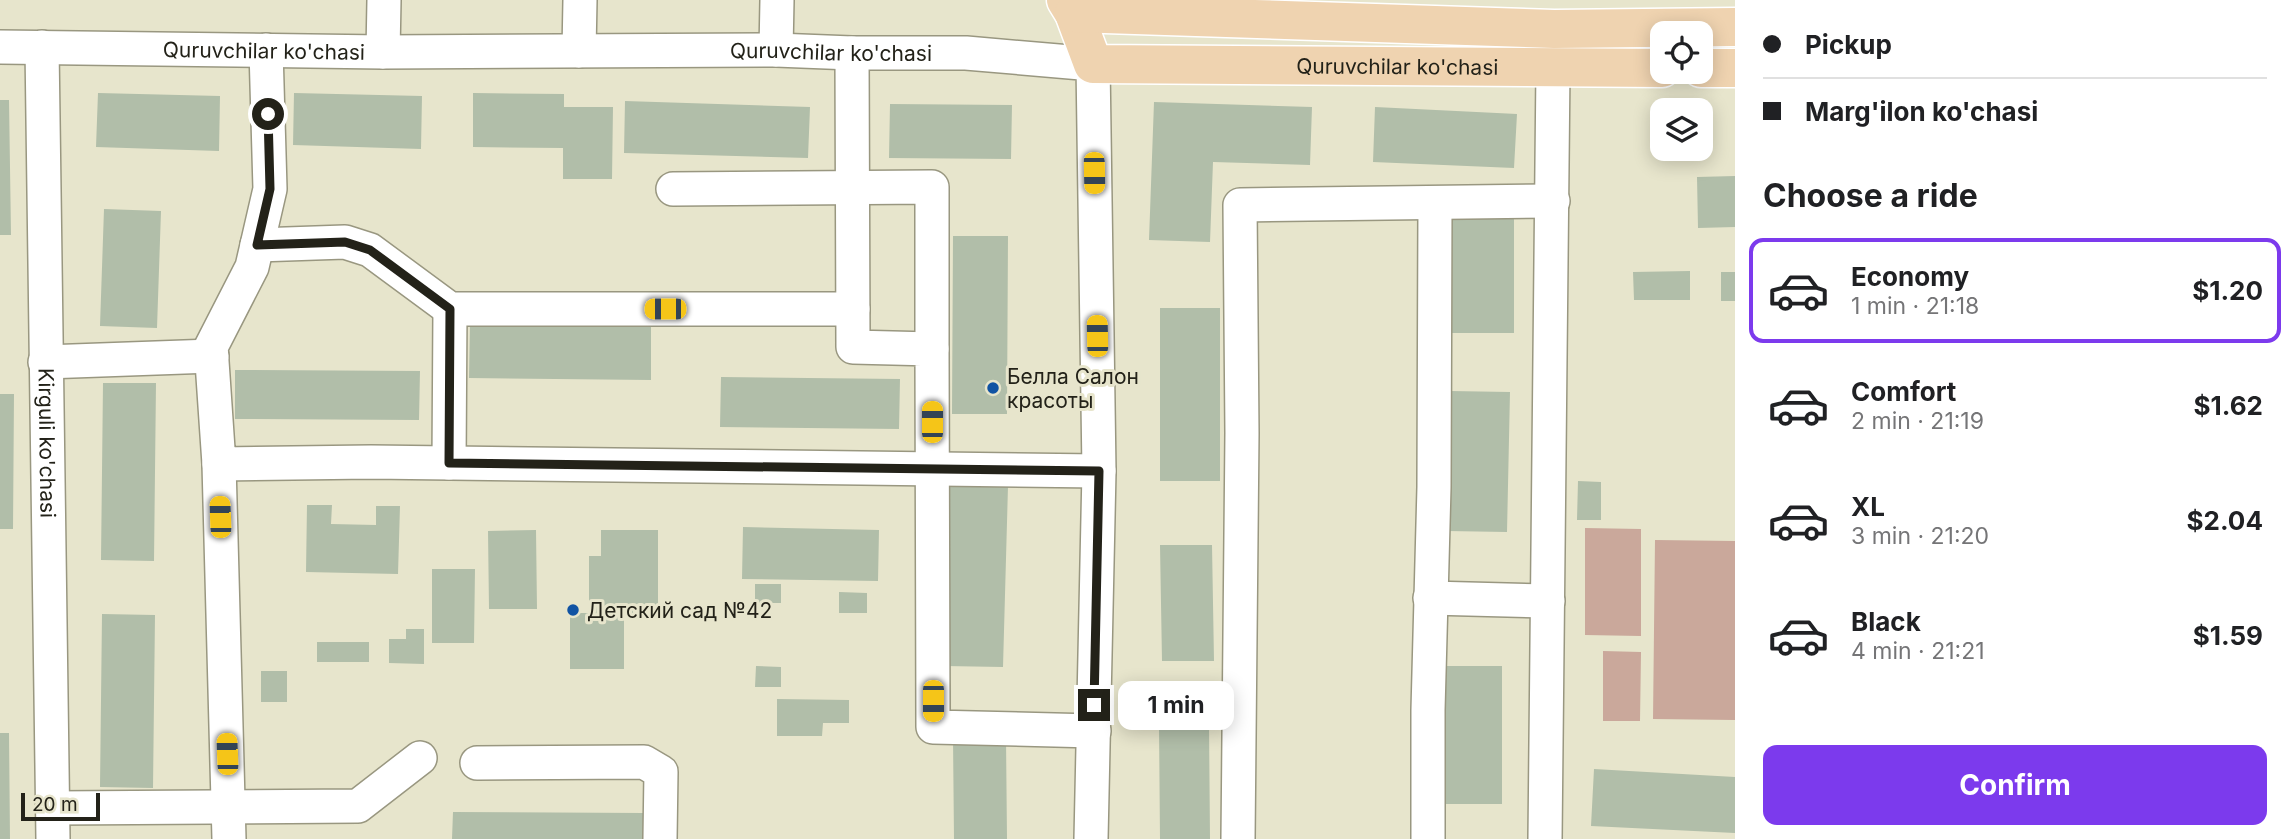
<!DOCTYPE html>
<html lang="en">
<head>
<meta charset="utf-8">
<style>
	:root { --surface:#fff; --page:#f6f6f6; --text:#202124; --muted:#757577; --line:#e0e0e0; --accent:#7c3aed }
	body { margin:0; font-family:Inter,sans-serif; background:var(--page); color:var(--text); height:100vh; display:flex; flex-direction:column; font-size:26px; white-space:nowrap }
	* { box-sizing:border-box; margin:0 }
	p { font-size:23px; color:var(--muted) }
	.icon { flex:none; width:38px; height:38px; fill:none; stroke:currentColor; stroke-width:2; stroke-linecap:round; stroke-linejoin:round }
	.map { position:relative; flex:1; overflow:hidden }
	.details { display:flex; flex-direction:column; background:var(--surface); width:560px }
	.details>* { flex:none }
	.top-card { display:grid; align-content:center; height:154px; padding:0 28px; background:var(--surface) }
	.fabs { position:absolute; left:1650px; top:21px; display:grid; gap:14px }
	.fabs a { display:grid; place-items:center; width:63px; height:63px; border-radius:14px; background:var(--surface); box-shadow:0 4px 18px #0003; font-size:35px }
	.scale { position:absolute; left:21px; bottom:18px; width:79px; box-sizing:border-box; padding-left:7px; border:4px solid #232219; border-top:0; font-size:19px; line-height:24px; white-space:nowrap; color:#232219; -webkit-text-stroke:5px #e7e5cc; paint-order:stroke }
	.end { position:absolute; width:32px; height:32px; margin:-16px; border:9px solid #232219; background:#fff; box-shadow:0 0 0 4px #fff }
	.from { border-radius:50% }
	.bubble { position:absolute; height:49px; border-radius:14px; background:var(--surface); box-shadow:0 4px 18px #0003; font-size:23px; font-weight:700; line-height:49px; text-align:center }
	.car { position:absolute; width:21px; height:42px; margin:-21px -10px; border-radius:9px; box-shadow:0 0 5px 2px #0007; background:linear-gradient(#f5c518 24%,#345 0 40%,#f5c518 0 76%,#345 0 86%,#f5c518 0) }
	.top-card b { display:flex; align-items:center; gap:24px; height:66px; font-size:26px }
	.top-card b+b { border-top:2px solid var(--line) }
	.top-card i { width:18px; height:18px; background:var(--text) }
	ul { padding:0; list-style:none }
	li { display:flex; align-items:center; gap:21px; height:105px; margin:0 14px 10px; padding:0 14px; border:4px solid transparent; border-radius:14px }
	li div { flex:1 }
	li b { display:block; font-size:26px }
	li em { font-style:normal; font-weight:700 }
	li.on { border-color:var(--accent) }
	li>.icon { width:63px; height:63px; stroke-width:1.5 }
	h2 { padding:0 28px; font-size:32px; line-height:84px }
	.primary-button { display:flex; gap:14px; margin-top:auto; padding:14px 28px }
	.primary-button a { flex:1; height:80px; border-radius:14px; background:var(--accent); color:#fff; font-size:28px; font-weight:700; line-height:80px; text-align:center }
	main { display:flex; flex:1; min-height:0 }
	.map>svg:first-child { display:block }
</style>
</head>
<body>
<main>
<div class="map">
<svg width="1735" height="839" viewBox="0 0 1735 839">
	<rect width="100%" height="100%" fill="#e7e5cc"/>
	<path fill="#caa89b" d="M1585 528 1641 529V636L1585 635Z
		M1655 540 1735 541V720L1653 719Z
		M1603 651 1641 652 1640 721H1603Z"/>
	<path fill="#b1bea9" d="M98 93 220 96 219 151 96 147Z
		M294 93 422 96 421 149 293 145Z
		M473 93 564 94V107H613L612 179H563V148L473 147Z
		M0 100H9L11 235H0Z
		M625 101 810 107 808 158 624 153Z
		M1154 102 1312 107 1310 165 1213 162 1210 242 1149 240Z
		M890 104 1012 105 1011 159 889 158Z
		M1375 107 1517 114 1514 168 1373 162Z
		M1735 176V227L1698 228 1697 177Z
		M104 209 161 211 157 328 100 326Z
		M1452 219H1514V333H1452Z
		M953 236H1008L1007 414H952Z
		M1690 271V300H1634L1633 272Z
		M1721 272H1735V301H1721Z
		M1160 308H1220V481H1160Z
		M470 325 651 327V380L469 378Z
		M235 370 420 371 419 420 235 419Z
		M721 377 900 379 899 429 720 427Z
		M103 383H156L154 561 101 560Z
		M1450 391 1510 392 1507 532 1447 531Z
		M0 394H14L13 529H0Z
		M1578 481 1601 482V520H1577Z
		M950 484 1008 486 1003 667 945 666Z
		M307 505H332L331 524 376 525V506H400L398 574 306 572Z
		M743 527 879 530 878 581 742 579Z
		M536 530 537 609H489L488 531Z
		M601 530H658V613H624V669H570V613H589V556H601Z
		M1160 545H1212L1214 661H1162Z
		M432 569H475L474 643H432Z
		M755 584H781V603H755Z
		M839 592 867 593V613H839Z
		M102 614 155 615 153 788 100 787Z
		M406 629H424V664L389 663V639H406Z
		M317 642H369V662H317Z
		M756 666 781 667V687H755Z
		M1445 666H1502V804H1445Z
		M261 671H287V702H261Z
		M777 699 849 700V723H823L822 736H777Z
		M1209 724 1210 839H1160L1159 725Z
		M0 733H9L10 839H0Z
		M953 738H1006L1007 839H954Z
		M1594 769 1735 777V833L1591 826Z
		M453 812 643 813V839H452Z"/>
	<g fill="none" stroke-linecap="round" stroke-linejoin="round">
		<g stroke="#999780" stroke-width="36">
			<g id="minor">
				<path id="s1" d="M0 47 383 52 776 50 852 53H966L1093 64 1099 471 1091 839"/>
				<path id="s2" d="M42 47 53 839"/>
				<path d="M266 50 270 189 252 267 211 347 219 464 371 462 1099 471"/>
				<path d="M776 50 777 0"/>
				<path d="M579 51 580 0"/>
				<path d="M383 52 384 0"/>
				<path d="M852 53 853 347 932 349 933 727 1094 731"/>
				<path d="M673 189 932 187V349"/>
				<path d="M257 245 345 242 370 250 450 309H853"/>
				<path d="M45 362 212 356"/>
				<path d="M449 463 450 309"/>
				<path d="M219 464 229 839"/>
				<path d="M1430 598 1548 601"/>
				<path d="M477 763 644 762 661 772 660 839"/>
				<path d="M53 808 358 806 420 758"/>
				<path d="M1238 839 1242 433 1240 205 1553 201"/>
				<path d="M1428 839V710L1434 487 1435 203"/>
				<path d="M1545 839 1553 68"/>
			</g>
		</g>
		<g stroke="#fff" stroke-width="41">
			<g id="major">
				<path id="s3" d="M1066 0 1074 13 1093 64 1662 68"/>
				<path d="M1074 13 1554 29 1735 27"/>
				<path d="M1701 68H1735"/>
			</g>
		</g>
		<use href="#minor" stroke="#fff" stroke-width="33"/>
		<use href="#major" stroke="#efd3b0" stroke-width="38"/>
	</g>
	<g fill="none" stroke-linecap="round" stroke-linejoin="round">
		<path stroke="#232219" stroke-width="9" d="M268 114 270 189 257 245 345 242 370 250 450 309 449 463 1099 471 1094 705"/>
	</g>
	<g fill="#1053a3" stroke="#e7e5cc" stroke-width="2.5">
		<circle cx="993" cy="388" r="7"/>
		<circle cx="573" cy="610" r="7"/>
	</g>
	<g text-anchor="middle" dominant-baseline="central" stroke-width="6" stroke-linejoin="round" paint-order="stroke">
		<g font-size="21" fill="#232219" stroke="#e7e5cc">
			<text stroke="none"><textPath href="#s1" startOffset="264">Quruvchilar ko'chasi</textPath></text>
			<text stroke="none"><textPath href="#s1" startOffset="831">Quruvchilar ko'chasi</textPath></text>
			<text stroke="none"><textPath href="#s3" startOffset="374">Quruvchilar ko'chasi</textPath></text>
			<text stroke="none"><textPath href="#s2" startOffset="396">Kirguli ko'chasi</textPath></text>
		</g>
		<g font-size="21" fill="#232219" stroke="#e7e5cc" text-anchor="start">
			<text x="1007" y="376">Белла Салон<tspan x="1007" dy="24">красоты</tspan></text>
			<text x="587" y="610">Детский сад №42</text>
		</g>
	</g>
</svg>
<div class="fabs">
<a><svg class="icon" aria-label="locate" viewBox="0 0 24 24"><circle cx="12" cy="12" r="6"/><path d="M12 2v4M12 18v4M2 12h4M18 12h4"/></svg></a>
<a><svg class="icon" aria-label="layers" viewBox="0 0 24 24"><path d="M12 4l9 5-9 5-9-5zM3 14l9 5 9-5"/></svg></a>
</div>
<div class="scale">20 m</div>
<i class="end from" style="left:268px;top:114px"></i>
<i class="end" style="left:1094px;top:705px"></i>
<div class="bubble" style="left:1118px;top:681px;width:116px">1 min</div>
<i class="car" style="left:1094px;top:173px;rotate:179deg"></i>
<i class="car" style="left:665px;top:309px;rotate:270deg"></i>
<i class="car" style="left:1097px;top:336px;rotate:359deg"></i>
<i class="car" style="left:932px;top:422px;rotate:0deg"></i>
<i class="car" style="left:220px;top:517px;rotate:358deg"></i>
<i class="car" style="left:933px;top:701px;rotate:180deg"></i>
<i class="car" style="left:227px;top:754px;rotate:358deg"></i>
</div>
<section class="details">
<div class="top-card">
<b><i class="from"></i>Pickup</b>
<b><i></i>Marg'ilon ko'chasi</b>
</div>
<h2>Choose a ride</h2>
<ul>
<li class="on"><svg class="icon" aria-label="car" viewBox="0 0 24 24"><path d="M5 17H2v-5l4-1 3-4h7l3 4 3 1v5h-3M9 17h6M6 11h13"/><circle cx="7" cy="17" r="2"/><circle cx="17" cy="17" r="2"/></svg><div><b>Economy</b><p>1 min · 21:18</p></div><em>$1.20</em></li>
<li><svg class="icon" aria-label="car" viewBox="0 0 24 24"><path d="M5 17H2v-5l4-1 3-4h7l3 4 3 1v5h-3M9 17h6M6 11h13"/><circle cx="7" cy="17" r="2"/><circle cx="17" cy="17" r="2"/></svg><div><b>Comfort</b><p>2 min · 21:19</p></div><em>$1.62</em></li>
<li><svg class="icon" aria-label="car" viewBox="0 0 24 24"><path d="M5 17H2v-5l4-1 3-4h7l3 4 3 1v5h-3M9 17h6M6 11h13"/><circle cx="7" cy="17" r="2"/><circle cx="17" cy="17" r="2"/></svg><div><b>XL</b><p>3 min · 21:20</p></div><em>$2.04</em></li>
<li><svg class="icon" aria-label="car" viewBox="0 0 24 24"><path d="M5 17H2v-5l4-1 3-4h7l3 4 3 1v5h-3M9 17h6M6 11h13"/><circle cx="7" cy="17" r="2"/><circle cx="17" cy="17" r="2"/></svg><div><b>Black</b><p>4 min · 21:21</p></div><em>$1.59</em></li>
</ul>
<div class="primary-button"><a>Confirm</a></div>
</section>
</main>
</body>
</html>
